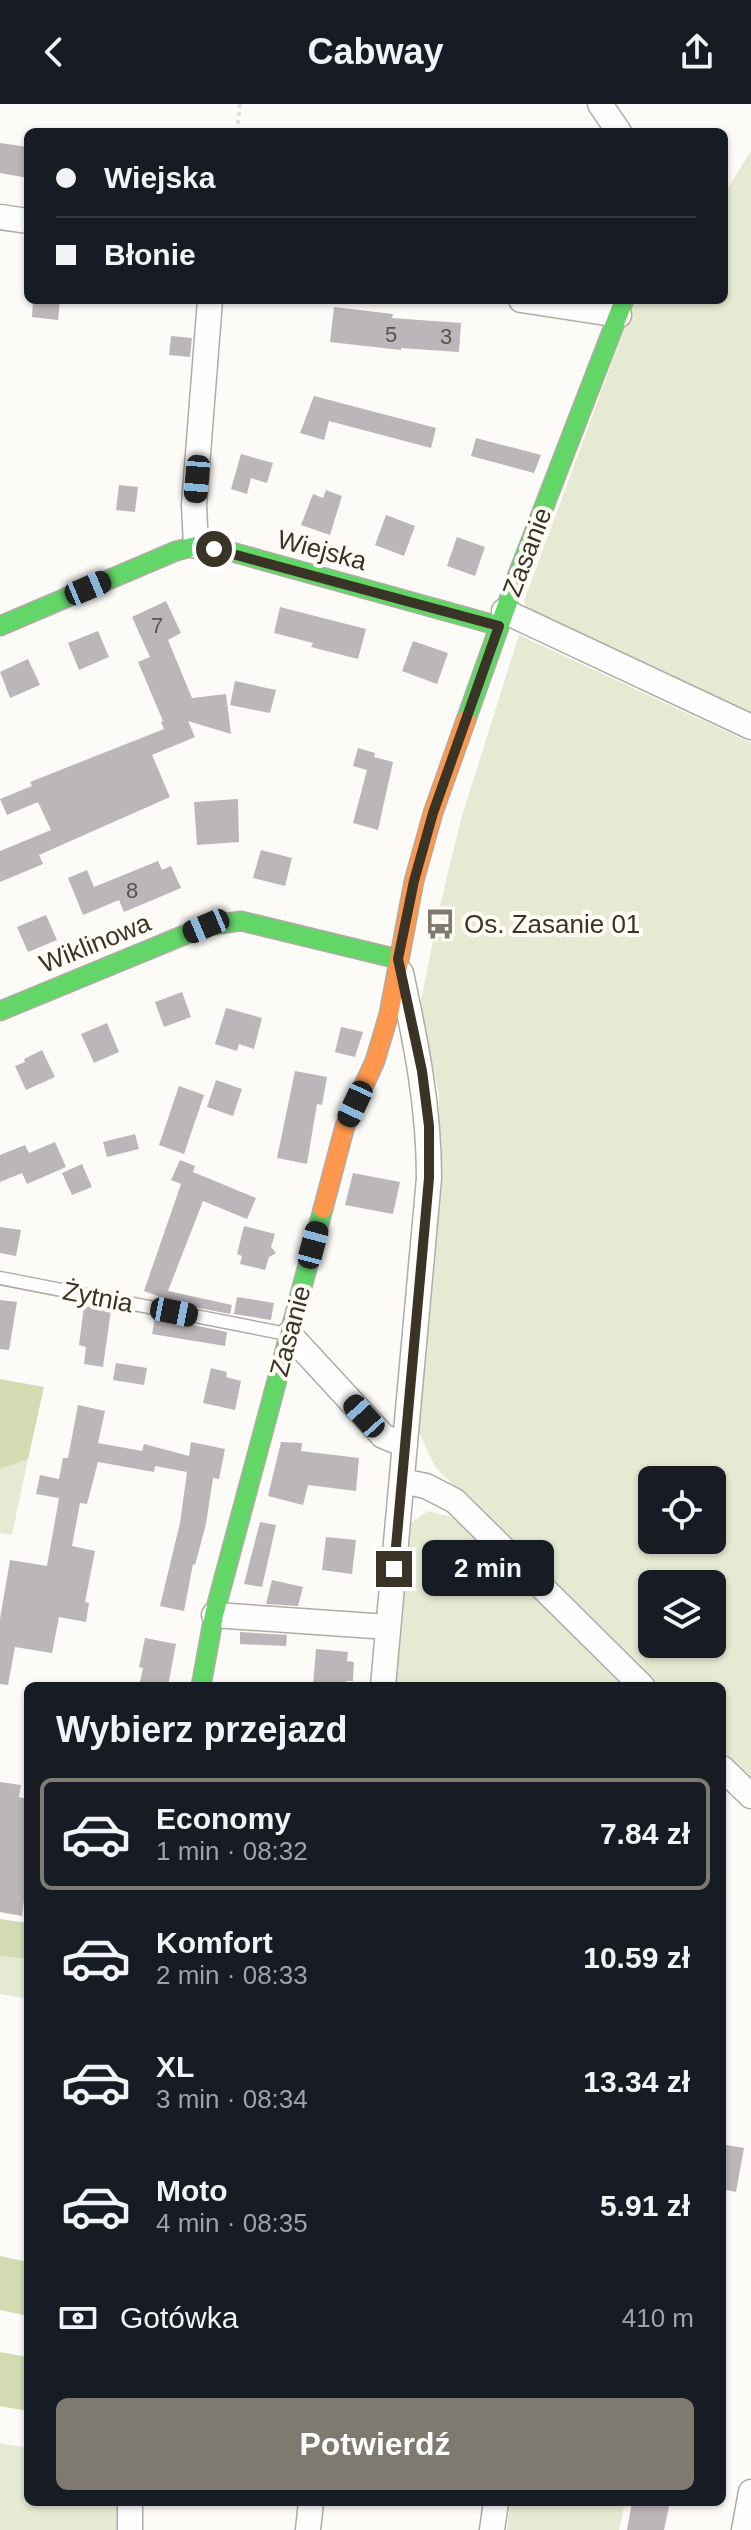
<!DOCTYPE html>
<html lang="pl">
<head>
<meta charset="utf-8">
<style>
	:root { --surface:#171b24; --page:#20242c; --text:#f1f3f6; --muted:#9ea1a6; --line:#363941; --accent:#7e7a70 }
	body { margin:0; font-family:Helvetica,sans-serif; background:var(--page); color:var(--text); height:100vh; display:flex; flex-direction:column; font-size:30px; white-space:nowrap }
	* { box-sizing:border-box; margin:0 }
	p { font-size:26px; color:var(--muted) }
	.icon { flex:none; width:44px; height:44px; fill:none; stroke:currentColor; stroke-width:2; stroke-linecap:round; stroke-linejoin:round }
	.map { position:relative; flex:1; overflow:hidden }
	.panel { position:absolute; left:24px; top:1578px; width:702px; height:824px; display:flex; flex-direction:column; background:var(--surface); border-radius:12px; box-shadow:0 2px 6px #0004 }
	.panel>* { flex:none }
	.hud { position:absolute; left:24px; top:24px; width:704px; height:176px; border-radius:12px; box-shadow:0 2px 6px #0004; display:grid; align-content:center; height:176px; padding:0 32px; background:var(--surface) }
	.buttons { position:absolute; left:638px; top:1362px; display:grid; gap:16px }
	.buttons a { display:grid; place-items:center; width:88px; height:88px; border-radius:12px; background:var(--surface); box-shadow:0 2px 6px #0004; font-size:40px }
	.end { position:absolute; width:36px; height:36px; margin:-18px; border:10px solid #3a3427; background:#fff; box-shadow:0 0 0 4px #fff }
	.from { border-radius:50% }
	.bubble { position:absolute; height:56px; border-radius:12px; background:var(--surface); box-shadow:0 2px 6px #0004; font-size:26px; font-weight:600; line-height:56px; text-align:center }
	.car { position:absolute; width:24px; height:48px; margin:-24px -12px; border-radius:10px; box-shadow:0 0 6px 2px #0007; background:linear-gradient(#222 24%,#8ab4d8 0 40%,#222 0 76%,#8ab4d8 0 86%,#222 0) }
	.hud b { display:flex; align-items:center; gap:28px; height:76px; font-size:30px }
	.hud b+b { border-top:2px solid var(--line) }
	.hud i { width:20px; height:20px; background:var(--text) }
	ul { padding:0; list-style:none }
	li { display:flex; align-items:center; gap:24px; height:112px; margin:0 16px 12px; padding:0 16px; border:4px solid transparent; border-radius:12px }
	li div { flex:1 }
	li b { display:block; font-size:30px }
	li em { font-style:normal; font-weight:600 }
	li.current { border-color:var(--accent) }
	li>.icon { width:72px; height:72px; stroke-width:1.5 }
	h2 { padding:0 32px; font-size:36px; line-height:96px }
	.pay { display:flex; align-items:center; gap:20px; height:88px; padding:0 32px; font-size:30px }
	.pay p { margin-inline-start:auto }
	.cta { display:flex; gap:16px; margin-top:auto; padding:16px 32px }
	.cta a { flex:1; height:92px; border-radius:12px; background:var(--accent); color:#fff; font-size:32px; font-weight:600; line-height:92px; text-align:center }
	header { display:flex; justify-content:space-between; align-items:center; height:104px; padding:0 32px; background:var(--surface); font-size:36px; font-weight:600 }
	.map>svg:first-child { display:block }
</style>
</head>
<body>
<header><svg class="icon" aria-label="back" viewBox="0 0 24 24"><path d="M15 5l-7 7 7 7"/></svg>Cabway<svg class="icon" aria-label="share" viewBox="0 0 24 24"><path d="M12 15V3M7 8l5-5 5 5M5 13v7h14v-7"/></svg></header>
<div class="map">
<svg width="751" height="2426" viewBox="0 0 751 2426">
	<rect width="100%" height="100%" fill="#fcfbf7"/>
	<path fill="#e7ead2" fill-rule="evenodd" d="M751 47V616L530 513 524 497 635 196H724V90Z
		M519 531 751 639V1675L722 1646V1582H658L435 1363 419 1328V1287L439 1058V990L420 902 435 826H442L444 815 437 814 461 715ZM652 1376H712V1436H652ZM652 1480H712V1540H652Z
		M28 1355 12 1431 0 1429V1365Z
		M428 1407 456 1414 623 1582H392L408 1421Z
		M0 1852 28 1855V1895L0 1890Z
		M0 2339 28 2344V2398H120L119 2426H0Z
		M510 2398H625L619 2426H507Z"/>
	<path fill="#d4dab2" d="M0 1275 44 1283 28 1355 0 1365Z
		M0 1815 28 1819V1855L0 1852Z
		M0 2152 28 2158V2212L0 2206Z
		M0 2248 28 2253V2307L0 2302Z"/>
	<path fill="#bbb6ba" d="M0 39 28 43V74L0 69Z
		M33 196H60L58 216 32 213Z
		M334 203 393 210 392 214 461 219 459 248 401 244V246L330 238Z
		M171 232 192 234 190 253 169 251Z
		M314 292 436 324 431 344 329 317 324 336 300 329Z
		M476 334 541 351 534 369 471 352Z
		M241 350 273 359 267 379 251 374 247 390 231 385Z
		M119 381 138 383 135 408 116 406Z
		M326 386 342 392 330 431 301 421 313 390 323 394Z
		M386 411 415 422 404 452 375 441Z
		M457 433 485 443 475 472 447 462Z
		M166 497 181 529 168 536 192 594 226 590 231 630 188 617 195 633 152 651 170 693 39 751 43 760 0 778V747L51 726 38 698 7 711 0 695 32 682 30 678 164 625 161 618 163 617 138 558 150 553 132 513Z
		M280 503 366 525 358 555 311 543 313 539 274 529Z
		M98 527 109 553 79 566 68 539Z
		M413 537 448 549 437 580 402 567Z
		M28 555 40 581 10 594 0 568Z
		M235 577 276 586 270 609 230 601Z
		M358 644 375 649 374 653 393 658 378 726 353 719 367 666 353 662Z
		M238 695 239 738 197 741 194 698Z
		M261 746 292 754 285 782 253 774Z
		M158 757 162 766 171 762 181 784 124 808 119 796 83 811 68 774 87 766 94 783Z
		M46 811 57 836 28 848 17 823Z
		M182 888 191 913 164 923 155 898Z
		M226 904 262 914 254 945 239 940 237 947 215 940Z
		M107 919 119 948 94 959 81 930Z
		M341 923 363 928 355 953 335 948Z
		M42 946 55 973 26 986 15 962 25 958 24 955Z
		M295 967 327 973 322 1001 317 1000 307 1060 277 1054Z
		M216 976 242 985 233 1012 207 1003Z
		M179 982 204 991 184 1050 159 1041Z
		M135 1030 139 1045 107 1053 103 1038Z
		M55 1038 66 1063 27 1080 22 1069 0 1078V1051L25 1041 29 1049Z
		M180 1056 195 1062 193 1068 256 1094 247 1115 203 1097 168 1187 232 1201 230 1210 158 1196V1192L144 1187 181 1080 171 1076Z
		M82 1060 92 1083 72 1091 62 1069Z
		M353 1069 400 1078 393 1110 345 1101Z
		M244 1122 275 1130 271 1143 276 1149 269 1153 265 1166 240 1160 242 1152 237 1150Z
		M0 1123 21 1126 16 1152 0 1149Z
		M237 1193 274 1199 271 1216 234 1210Z
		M0 1196 17 1198 9 1246 0 1245Z
		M84 1202 111 1206 103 1263 84 1260 86 1243 79 1241Z
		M155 1213 227 1228 225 1242 152 1230Z
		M116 1259 147 1264 144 1281 113 1276Z
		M211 1264 227 1268 226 1273 241 1277 235 1306 203 1299Z
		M78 1301 105 1307 98 1339 142 1347 144 1340 189 1352 191 1338 225 1345 219 1375 213 1374 206 1420 195 1461 193 1460 184 1507 160 1502 180 1419 187 1368 155 1362 154 1368 98 1358 87 1400 80 1399 72 1442 95 1447 85 1498 89 1499 86 1518 59 1513 52 1549 15 1543 8 1581 0 1580V1515L10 1456 47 1462 59 1394 36 1390 40 1371 59 1375 63 1354H68Z
		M281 1338 302 1339 301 1347 359 1354 356 1387 308 1381 303 1401 268 1392Z
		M260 1418 276 1421 262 1483 244 1480Z
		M326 1433 356 1436 352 1470 322 1466Z
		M272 1476 303 1483 298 1502 266 1500Z
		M240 1528 287 1531 286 1542 240 1540Z
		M145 1534 176 1540 168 1582H139L143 1564 139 1563Z
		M316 1545 348 1548 347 1557 354 1558 353 1577H346L345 1582 313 1581Z
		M0 1678 21 1681 19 1693 28 1695V1765L22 1812 0 1808Z
		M726 2041 744 2044 736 2088 722 2085Z
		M632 2398H670L664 2426H627Z"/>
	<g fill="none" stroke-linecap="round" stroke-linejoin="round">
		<g stroke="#afaca4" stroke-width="15">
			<path id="lane" d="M0 1174 287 1230"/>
		</g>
		<g stroke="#afaca4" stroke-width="27">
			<path id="street" d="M600 0 619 28
				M0 113 28 117
				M521 196 619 211
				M196 442 194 401 210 196
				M504 507 751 623
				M289 1230 383 1332 405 1341
				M402 1377 426 1382 455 1397 642 1582
				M214 1511 388 1523
				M383 1582 429 1074C429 1002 416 939 401 869
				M722 1664 751 1692
				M130 2426V2398
				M308 2426 311 2398
				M492 2426 496 2398
				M744 2426 751 2388"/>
		</g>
		<g stroke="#afaca4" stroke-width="21">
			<path id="fast" d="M0 522 176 447 196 442 232 448 499 522
				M466 616 518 470 624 196
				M0 907 206 822 241 817 398 855
				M201 1582 214 1511 323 1105"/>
		</g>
		<g stroke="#afaca4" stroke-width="21">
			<path id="slow" d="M323 1105 345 1022 375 957 389 910 414 777 433 709 466 616"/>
		</g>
		<path stroke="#e0e0de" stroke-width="4" stroke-dasharray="4 4" stroke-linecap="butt" d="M237 28 240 0"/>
		<use href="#lane" stroke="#fffefe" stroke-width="12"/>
		<use href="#street" stroke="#fffefe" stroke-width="24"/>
		<use href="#fast" stroke="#63d668" stroke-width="18"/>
		<use href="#slow" stroke="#ff974d" stroke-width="18"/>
	</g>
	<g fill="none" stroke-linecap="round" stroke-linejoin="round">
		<path stroke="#3a3427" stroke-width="10" d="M214 445 499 522 433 709 414 777 398 855 422 967 429 1022V1074L394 1465"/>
	</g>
	<defs>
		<g id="bus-bare" transform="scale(2.4)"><path d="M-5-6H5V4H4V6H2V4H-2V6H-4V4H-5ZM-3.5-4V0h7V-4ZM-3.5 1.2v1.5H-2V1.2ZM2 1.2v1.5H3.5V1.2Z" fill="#7e7a70" stroke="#fefcf5" stroke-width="2.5" paint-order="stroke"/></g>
	</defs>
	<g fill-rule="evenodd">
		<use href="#bus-bare" x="440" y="820"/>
	</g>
	<g text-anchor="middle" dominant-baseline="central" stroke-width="8" stroke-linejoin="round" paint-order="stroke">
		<g font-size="22" fill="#5a544c">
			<text x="391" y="230">5</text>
			<text x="446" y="232">3</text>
			<text x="157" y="521">7</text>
			<text x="132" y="786">8</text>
		</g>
		<g font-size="26" fill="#3a3427" stroke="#fefcf5">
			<text transform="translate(322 446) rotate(15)">Wiejska</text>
			<text transform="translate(527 448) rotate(-69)">Zasanie</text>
			<text transform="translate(95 839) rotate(-22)">Wiklinowa</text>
			<text transform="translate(98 1193) rotate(11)">Żytnia</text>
			<text transform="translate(290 1227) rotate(-75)">Zasanie</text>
		</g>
		<g font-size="26" fill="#3a3427" stroke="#fefcf5" text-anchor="start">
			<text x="464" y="820">Os. Zasanie 01</text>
		</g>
	</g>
</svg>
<div class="buttons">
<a><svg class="icon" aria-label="locate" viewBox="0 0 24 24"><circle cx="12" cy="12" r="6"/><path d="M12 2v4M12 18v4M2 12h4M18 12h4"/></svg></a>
<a><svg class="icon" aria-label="layers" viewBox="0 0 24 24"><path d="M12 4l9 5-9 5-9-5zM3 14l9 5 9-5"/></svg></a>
</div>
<i class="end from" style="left:214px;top:445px"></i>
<i class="end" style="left:394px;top:1465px"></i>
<div class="bubble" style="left:422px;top:1436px;width:132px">2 min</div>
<i class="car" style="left:197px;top:375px;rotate:185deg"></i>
<i class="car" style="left:88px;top:484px;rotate:67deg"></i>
<i class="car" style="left:206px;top:822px;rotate:247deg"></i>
<i class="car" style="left:355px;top:1000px;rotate:205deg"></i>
<i class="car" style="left:313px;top:1141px;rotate:15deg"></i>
<i class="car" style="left:174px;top:1208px;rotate:101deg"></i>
<i class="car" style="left:364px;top:1312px;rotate:318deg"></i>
<div class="hud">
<b><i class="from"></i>Wiejska</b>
<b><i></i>Błonie</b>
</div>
<section class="panel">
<h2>Wybierz przejazd</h2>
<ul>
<li class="current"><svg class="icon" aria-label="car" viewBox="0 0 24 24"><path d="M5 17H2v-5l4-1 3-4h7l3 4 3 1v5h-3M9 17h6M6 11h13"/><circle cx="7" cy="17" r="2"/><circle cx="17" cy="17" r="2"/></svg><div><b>Economy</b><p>1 min · 08:32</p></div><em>7.84 zł</em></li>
<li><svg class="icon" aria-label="car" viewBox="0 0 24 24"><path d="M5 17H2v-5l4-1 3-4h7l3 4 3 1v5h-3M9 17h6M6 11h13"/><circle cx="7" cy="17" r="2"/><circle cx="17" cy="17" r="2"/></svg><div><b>Komfort</b><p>2 min · 08:33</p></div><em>10.59 zł</em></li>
<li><svg class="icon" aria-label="car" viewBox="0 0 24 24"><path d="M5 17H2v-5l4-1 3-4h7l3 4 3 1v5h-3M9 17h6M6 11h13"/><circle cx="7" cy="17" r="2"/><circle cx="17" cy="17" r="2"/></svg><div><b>XL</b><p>3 min · 08:34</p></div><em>13.34 zł</em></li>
<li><svg class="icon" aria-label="car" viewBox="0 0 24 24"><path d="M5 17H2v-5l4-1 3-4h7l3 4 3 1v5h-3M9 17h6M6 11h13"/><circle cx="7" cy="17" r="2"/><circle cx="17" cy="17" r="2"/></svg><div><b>Moto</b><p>4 min · 08:35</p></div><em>5.91 zł</em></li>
</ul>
<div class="pay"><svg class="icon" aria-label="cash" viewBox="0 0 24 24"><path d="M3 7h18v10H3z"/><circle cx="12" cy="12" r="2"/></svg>Gotówka<p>410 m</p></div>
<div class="cta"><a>Potwierdź</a></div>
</section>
</div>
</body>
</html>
